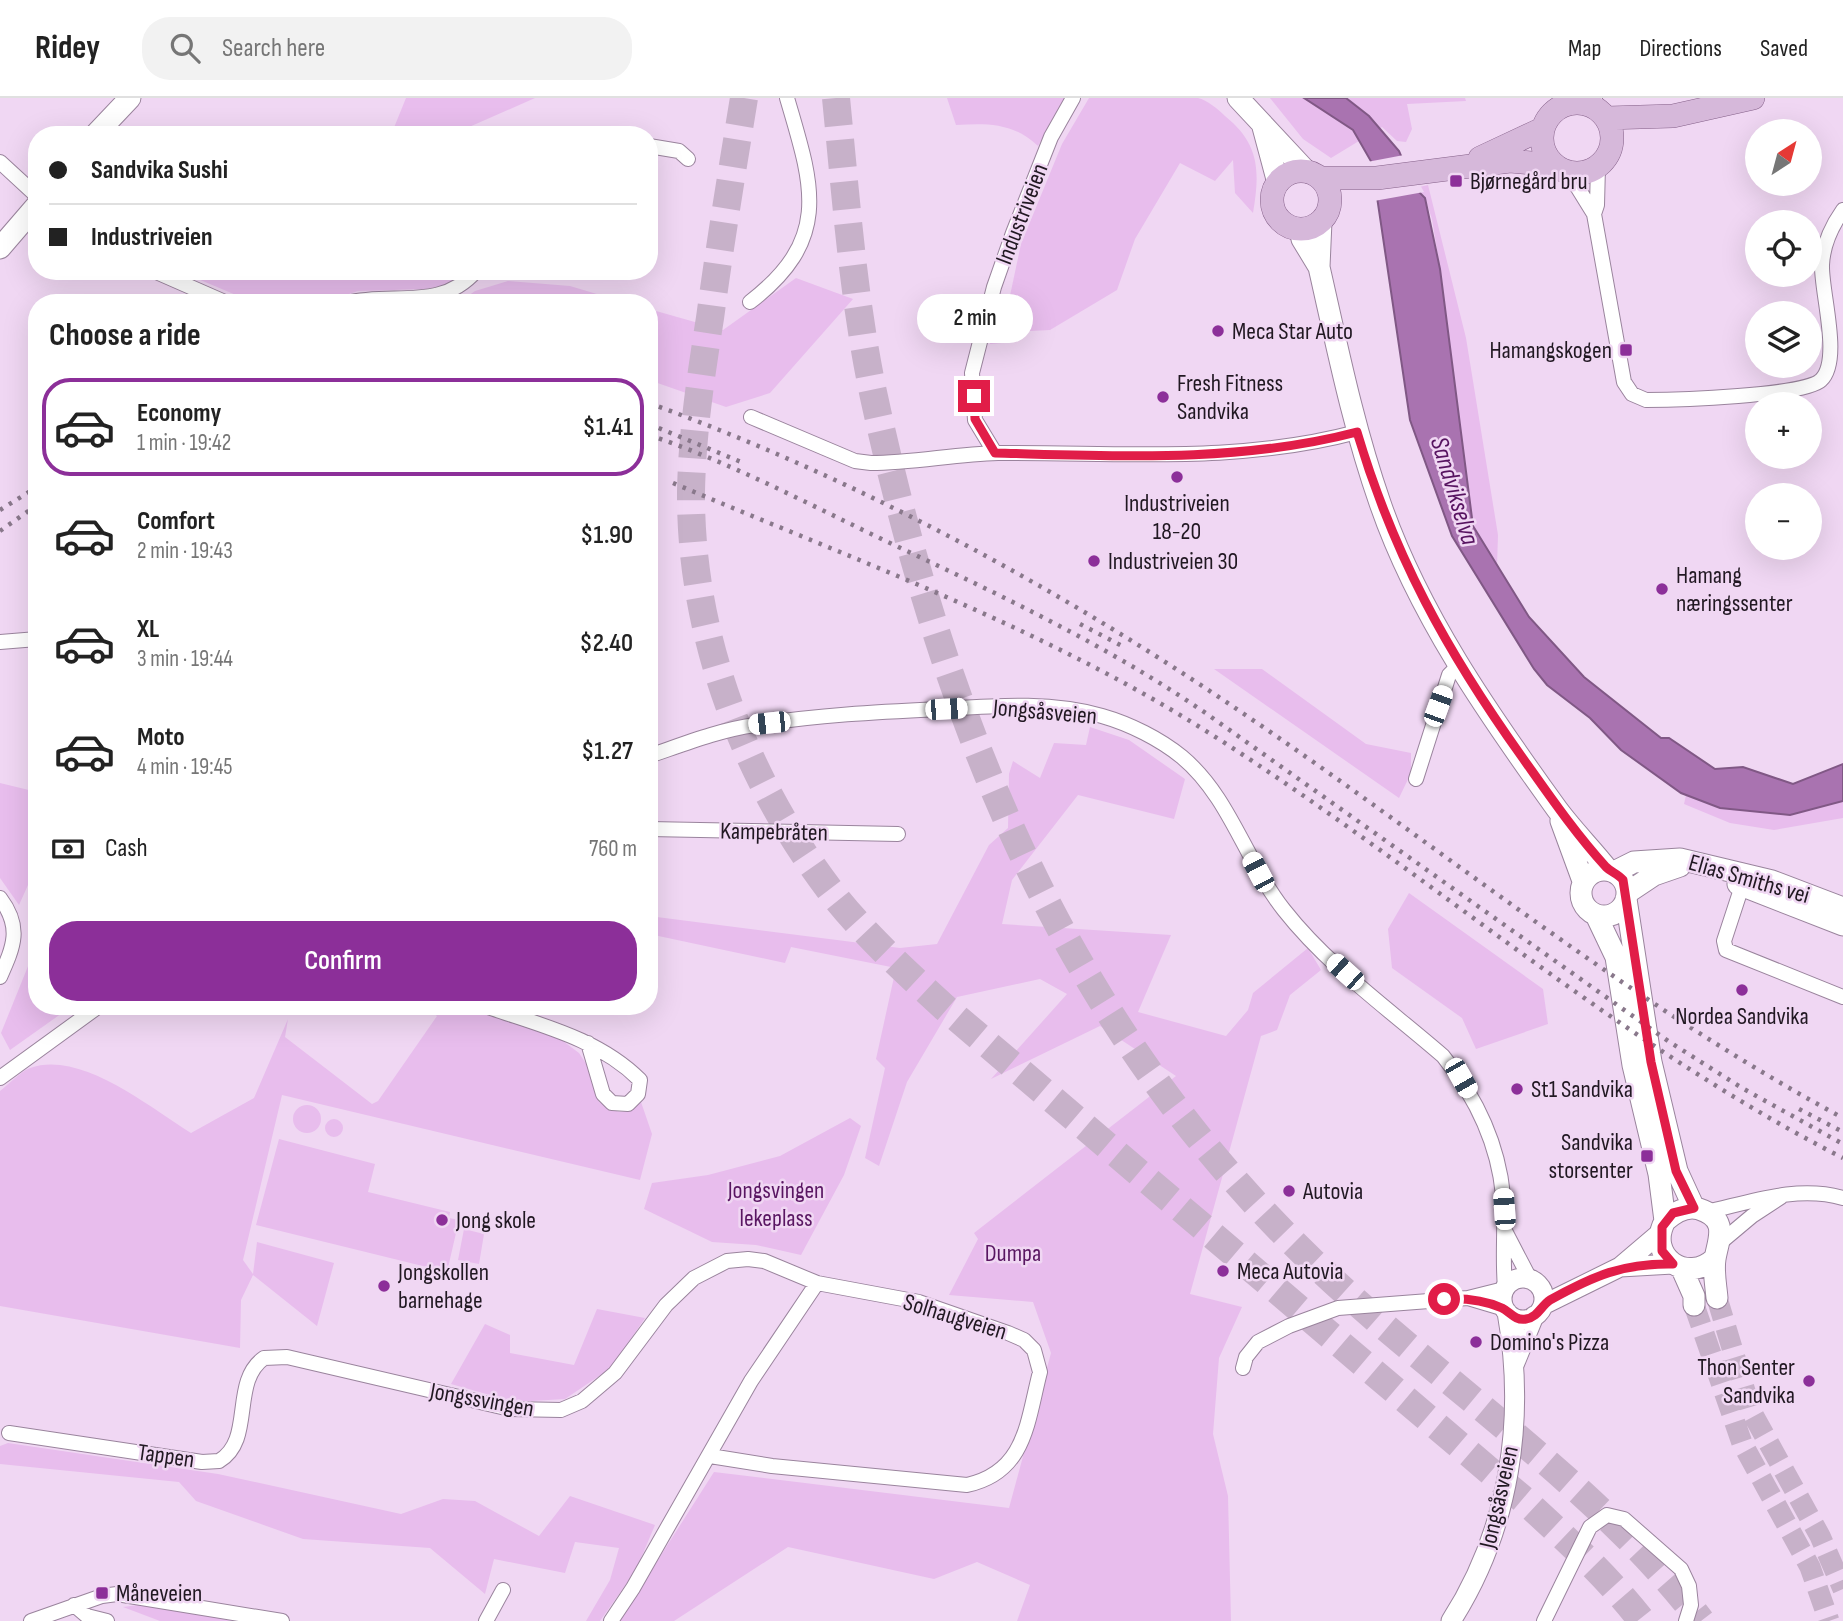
<!DOCTYPE html>
<html lang="en">
<head>
<meta charset="utf-8">
<style>
	:root { --surface:#fff; --page:#f2f2f2; --text:#222; --muted:#767676; --line:#e0e0e0; --accent:#8c2f99 }
	body { margin:0; font-family:"Sofia Sans Condensed",sans-serif; background:var(--page); color:var(--text); height:100vh; display:flex; flex-direction:column; font-size:26px; white-space:nowrap }
	* { box-sizing:border-box; margin:0 }
	p { font-size:23px; color:var(--muted) }
	.icon { flex:none; width:38px; height:38px; fill:none; stroke:currentColor; stroke-width:2; stroke-linecap:round; stroke-linejoin:round }
	.map { position:relative; flex:1; overflow:hidden }
	.details { position:absolute; left:28px; top:196px; width:630px; height:721px; display:flex; flex-direction:column; background:var(--surface); border-radius:28px; box-shadow:0 7px 28px #0002 }
	.details>* { flex:none }
	.guide { position:absolute; left:28px; top:28px; width:630px; height:154px; border-radius:28px; box-shadow:0 7px 28px #0002; display:grid; align-content:center; height:154px; padding:0 21px; background:var(--surface) }
	.needle { width:46px; rotate:36deg }
	.fabs { position:absolute; left:1745px; top:21px; display:grid; gap:14px }
	.fabs a { display:grid; place-items:center; width:77px; height:77px; border-radius:50%; background:var(--surface); box-shadow:0 7px 28px #0002; font-size:35px }
	.end { position:absolute; width:32px; height:32px; margin:-16px; border:9px solid #e11d48; background:#fff; box-shadow:0 0 0 4px #fff }
	.from { border-radius:50% }
	.bubble { position:absolute; height:49px; border-radius:24px; background:var(--surface); box-shadow:0 7px 28px #0002; font-size:23px; font-weight:600; line-height:49px; text-align:center }
	.car { position:absolute; width:21px; height:42px; margin:-21px -10px; border-radius:9px; box-shadow:0 0 5px 2px #0007; background:linear-gradient(#fff 24%,#345 0 40%,#fff 0 76%,#345 0 86%,#fff 0) }
	.guide b { display:flex; align-items:center; gap:24px; height:66px; font-size:26px }
	.guide b+b { border-top:2px solid var(--line) }
	.guide i { width:18px; height:18px; background:var(--text) }
	ul { padding:0; list-style:none }
	li { display:flex; align-items:center; gap:21px; height:98px; margin:0 14px 10px; padding:0 7px; border:4px solid transparent; border-radius:28px }
	li div { flex:1 }
	li b { display:block; font-size:26px }
	li em { font-style:normal; font-weight:600 }
	li.current { border-color:var(--accent) }
	li>.icon { width:63px; height:63px; stroke-width:1.5 }
	h2 { padding:0 21px; font-size:32px; line-height:84px }
	.pay { display:flex; align-items:center; gap:18px; height:77px; padding:0 21px; font-size:26px }
	.pay p { margin-inline-start:auto }
	.button { display:flex; gap:14px; margin-top:auto; padding:14px 21px }
	.button a { flex:1; height:80px; border-radius:28px; background:var(--accent); color:#fff; font-size:28px; font-weight:600; line-height:80px; text-align:center }
	header { display:flex; align-items:center; gap:42px; box-sizing:border-box; height:98px; padding:0 35px; background:var(--surface); border-bottom:2px solid var(--line) }
	header strong { font-size:33px }
	nav { display:flex; gap:38px; margin-inline-start:auto; font-size:24px }
	.search { width:490px; height:63px; background:var(--page); display:flex; align-items:center; gap:18px; box-sizing:border-box; padding:0 24px; border-radius:28px; color:var(--muted); font-size:26px }
	.map>svg:first-child { display:block }
</style>
</head>
<body>
<header>
<strong>Ridey</strong>
<div class="search"><svg class="icon" aria-label="search" viewBox="0 0 24 24"><circle cx="10" cy="10" r="6"/><path d="M15 15l6 6"/></svg>Search here</div>
<nav><a>Map</a><a>Directions</a><a>Saved</a></nav>
</header>
<div class="map">
<svg width="1843" height="1523" viewBox="0 0 1843 1523">
	<rect width="100%" height="100%" fill="#f0d7f3"/>
	<path fill="#e8bded" d="M406 0H535L460 33 457 37H391Z
		M947 0H1066L1038 48C1014 25 988 25 956 27Z
		M1089 0C1118 0 1171 0 1198 0 1207 2 1218 11 1225 18 1260 46 1260 74 1253 115L1235 95 1233 62 1215 83 1180 65 1135 141 1117 192 1050 232 1011 234 1005 237 1002 245 990 246 996 224 1008 207 1021 146 1062 46Z
		M1270 0H1465L1466 3 1407 6 1412 31 1406 44 1397 43 1382 29 1331 60 1303 41Z
		M1428 87 1466 240 1498 437 1497 468 1473 428 1440 171 1432 121 1425 100 1415 90Z
		M179 173H457L464 176 445 187 426 191 358 193 322 205H255Z
		M796 180 853 201 770 295 726 309 649 282V211L723 232Z
		M508 183 570 188 627 205H458L475 193Z
		M1214 571H1262L1366 646 1411 655V675L1399 700Z
		M1090 629 1129 642 1185 681 1174 721 1078 697 1012 782 1002 826 1171 837 1138 914 1226 938 1248 912 1253 895 1308 850 1321 872 1290 897 1277 932 1261 938 1190 1196 1242 1209 1219 1260 1213 1336 1228 1398 1231 1523H1017L1030 1487 977 1464 934 1481 788 1449 674 1523H619L714 1374 1009 1410 1051 1255 1033 1204 949 1197 978 1141 974 1135 1176 978 1100 928 991 981 1067 896 1040 881 957 899 907 984 879 1068 865 1060 885 970 876 961 896 870 791 849 785 865 649 836V818L900 850 937 846 989 747 1008 730 1009 676 1013 663 1040 680 1054 645 1086 647Z
		M0 685 37 694V767L19 807 0 780Z
		M1686 697 1720 710 1790 717 1843 703V720L1774 732 1730 725 1684 706Z
		M1409 795 1543 891 1548 926 1476 951 1462 920 1392 870 1388 831Z
		M37 846V908H72L10 952 1 935Z
		M425 908H464L559 940 579 955 589 970 599 1004C615 1015 626 1019 641 1004L652 1036 640 1082 282 997 243 1162 253 1176 257 1144 334 1165 317 1228 253 1177 241 1202 240 1250 0 1208V993C9 986 20 974 30 970 81 952 149 1009 191 1035L254 1000 288 921 285 939 372 1006 378 1003 437 918Z
		M293 1021a14 14 0 1 1 28 0a14 14 0 1 1-28 0Z
		M850 1020 861 1028 844 1077 801 1157 756 1147 712 1144 644 1111 652 1085 708 1077 780 1058Z
		M325 1030a9 9 0 1 1 18 0a9 9 0 1 1-18 0Z
		M279 1041 375 1066 368 1094 450 1114 449 1120 459 1122 447 1174 256 1127Z
		M464 1131 484 1136 479 1166 458 1162Z
		M597 1211 645 1220 611 1270 565 1301 514 1304 451 1286 485 1226 510 1237V1255L574 1267Z
		M8 1345 218 1376 401 1416 443 1401 475 1403 539 1438 570 1398 655 1427 636 1472 600 1523H586L610 1482 619 1450 575 1444 565 1475 494 1461 485 1496 430 1450 303 1441 196 1403 179 1384 0 1366V1348Z
		M146 1506 234 1523H160L123 1509Z"/>
	<path fill="#a973b0" stroke="#805885" stroke-width="2" d="M1304 0H1346L1369 18 1399 53 1415 90 1425 100 1440 171 1473 428 1529 519 1584 579 1661 640H1669L1715 671 1743 669 1793 686 1843 666V703L1790 717 1720 710 1681 695 1621 652 1590 620 1547 587 1534 571 1452 438 1410 322 1372 65 1353 32Z"/>
	<path fill="#f0d7f3" d="M1404 57 1424 94 1374 103 1367 64Z"/>
	<g fill="none" stroke-linecap="round" stroke-linejoin="round">
		<path stroke="#c7b1c9" stroke-width="21" stroke-dasharray="21 10" stroke-linecap="butt" d="M1717 1200 1751 1313 1820 1438 1843 1491
			M1694 1207 1742 1345 1810 1469 1829 1523"/>
		<path stroke="#c7b1c9" stroke-width="28" stroke-dasharray="28 14" stroke-linecap="butt" d="M744 0C732 73 720 146 710 220 701 277 692 336 691 394 690 539 747 687 836 800 868 840 907 875 944 909L1525 1403C1566 1441 1607 1478 1642 1523
			M836 0C846 100 853 201 874 299 945 627 1066 928 1313 1164 1438 1284 1596 1385 1701 1523"/>
		<g stroke="#9a849d" stroke-width="16">
			<path id="minor" d="M649 48 679 53 688 61
				M0 64 37 98
				M1568 74 1594 116 1624 284 1632 296 1646 302C1674 302 1805 298 1821 282 1842 262 1821 194 1822 167 1823 146 1831 129 1843 112
				M1594 116 1597 107 1598 68
				M154 173 227 205
				M750 204C832 141 813 88 787 0
				M347 205C392 193 440 214 476 173
				M751 319 855 363 871 365C913 365 955 356 998 355 1120 354 1237 366 1357 334
				M995 355 975 322 972 275 994 189 1013 135 1051 39 1073 0
				M0 544 37 541
				M649 658C684 646 719 632 755 627 816 617 878 614 940 611 993 608 1050 603 1102 618 1130 626 1160 641 1182 659 1230 699 1246 764 1284 812 1328 868 1390 912 1443 958 1475 998 1498 1045 1503 1097 1506 1128 1502 1158 1505 1189
				M1416 681 1449 577 1459 567
				M649 731 898 736
				M1742 788 1724 843 1726 852 1843 899
				M0 800C22 829 14 848 0 879
				M485 908C539 927 598 940 640 982L638 996 628 1006 612 1005 603 996 588 945
				M0 980 99 908
				M1706 1114C1751 1104 1797 1087 1843 1100
				M1505 1133 1530 1181
				M1721 1144 1752 1118 1781 1099
				M1468 1200 1505 1211
				M1243 1270 1246 1259 1258 1244 1289 1228 1338 1210 1468 1200 1504 1191
				M9 1335 202 1364 219 1363C255 1342 230 1284 264 1260L287 1259 510 1311 561 1312 582 1303 615 1275 666 1207 694 1180 727 1163 748 1161 764 1163 817 1185 919 1204 1008 1235 1024 1242 1034 1252 1040 1274C1027 1324 1026 1374 967 1387L772 1368 710 1358
				M74 1507 87 1518 107 1523
				M31 1523 102 1498 117 1496 282 1523
				M486 1523 503 1492
				M611 1523 633 1490 751 1283 817 1185
				M1544 1523 1590 1429 1607 1417 1624 1421 1681 1471 1689 1488 1691 1507 1686 1523"/>
		</g>
		<g stroke="#9a849d" stroke-width="21">
			<path id="tertiary" d="M1620 1169 1660 1135
				M1502 1201a21 21 0 1 1 42 0a21 21 0 1 1-42 0Z
				M1543 1207 1620 1169 1673 1166
				M1514 1267 1534 1218
				M1451 1523C1510 1431 1526 1321 1507 1214"/>
		</g>
		<g stroke="#9a849d" stroke-width="23">
			<path id="secondary" d="M1238 0 1307 74
				M1591 0 1593 8
				M1565 6 1566 0
				M1263 29 1278 85
				M95 37 130 0
				M1300 131 1302 141 1319 169C1337 248 1353 328 1380 405 1418 515 1487 614 1554 707 1570 730 1591 750 1608 772
				M0 150 37 107
				M1319 169 1321 123
				M1561 723 1583 783
				M1581 795a23 23 0 1 1 46 0a23 23 0 1 1-46 0Z
				M1614 774 1634 764 1680 761 1772 783 1843 810
				M1738 786 1843 827
				M1627 795 1654 777 1680 768
				M1626 801 1651 964 1677 1073 1694 1110
				M1596 817 1616 859 1633 967 1659 1076 1665 1123
				M1715 1160C1687 1187 1646 1158 1665 1123 1675 1114 1686 1107 1699 1111 1730 1121 1718 1142 1715 1161 1713 1173 1716 1188 1717 1200
				M1682 1171 1694 1198V1207"/>
		</g>
		<g stroke="#856189" stroke-width="24">
			<path id="primary" d="M1542 40a35 35 0 1 1 70 0a35 35 0 1 1-70 0Z
				M1607 20 1673 18 1753 0
				M1480 60 1542 31
				M1272 102a29 29 0 1 1 58 0a29 29 0 1 1-58 0Z
				M1320 80H1377L1510 63 1554 67"/>
		</g>
		<use href="#minor" stroke="#fff" stroke-width="14"/>
		<use href="#tertiary" stroke="#fff" stroke-width="19"/>
		<use href="#secondary" stroke="#fff" stroke-width="21"/>
		<use href="#primary" stroke="#d6b8da" stroke-width="23"/>
		<path stroke="#89788b" stroke-width="4.5" stroke-dasharray="3.5 7" stroke-linecap="butt" d="M649 305C860 382 1059 490 1244 616 1443 751 1631 906 1843 1020
			M649 326 746 366
			M649 337C732 365 810 407 888 444 998 496 1107 547 1207 616L1668 943 1742 990 1843 1046
			M673 385C850 460 1034 526 1198 628 1417 765 1612 942 1843 1060
			M0 412 37 389
			M0 433 37 407
			M1080 526 1124 549
			M1799 1011 1843 1034"/>
	</g>
	<g fill="none" stroke-linecap="round" stroke-linejoin="round">
		<path stroke="#e11d48" stroke-width="9" d="M974 298 975 321 995 355C1115 358 1239 365 1357 334 1394 458 1447 554 1522 659 1549 697 1575 735 1606 769 1611 774 1618 776 1623 782L1651 964 1676 1073 1694 1110 1673 1115 1662 1129V1153L1673 1166C1623 1165 1593 1178 1550 1202 1541 1208 1538 1219 1526 1221 1515 1223 1510 1214 1502 1210 1484 1202 1464 1200 1444 1201"/>
	</g>
	<g fill="#8c2f99" stroke="#f0d7f3" stroke-width="2.5">
		<rect x="1449" y="76" width="14" height="14" rx="3.5"/>
		<circle cx="1218" cy="233" r="7"/>
		<rect x="1619" y="245" width="14" height="14" rx="3.5"/>
		<circle cx="1163" cy="299" r="7"/>
		<circle cx="1177" cy="379" r="7"/>
		<circle cx="1094" cy="463" r="7"/>
		<circle cx="1662" cy="491" r="7"/>
		<circle cx="1742" cy="892" r="7"/>
		<circle cx="1517" cy="991" r="7"/>
		<rect x="1640" y="1051" width="14" height="14" rx="3.5"/>
		<circle cx="1289" cy="1093" r="7"/>
		<circle cx="442" cy="1122" r="7"/>
		<circle cx="1223" cy="1173" r="7"/>
		<circle cx="384" cy="1188" r="7"/>
		<circle cx="1476" cy="1244" r="7"/>
		<circle cx="1809" cy="1283" r="7"/>
		<rect x="95" y="1488" width="14" height="14" rx="3.5"/>
	</g>
	<g text-anchor="middle" dominant-baseline="central" stroke-width="5" stroke-linejoin="round" paint-order="stroke">
		<g font-size="24" fill="#211822" stroke="#f0d7f3" text-anchor="start">
			<text x="1470" y="83">Bjørnegård bru</text>
			<text x="1232" y="233">Meca Star Auto</text>
			<text x="1612" y="252" text-anchor="end">Hamangskogen</text>
			<text x="1177" y="285">Fresh Fitness<tspan x="1177" dy="28">Sandvika</tspan></text>
			<text x="1177" y="405" text-anchor="middle">Industriveien<tspan x="1177" dy="28">18-20</tspan></text>
			<text x="1108" y="463">Industriveien 30</text>
			<text x="1676" y="477">Hamang<tspan x="1676" dy="28">næringssenter</tspan></text>
			<text x="1742" y="918" text-anchor="middle">Nordea Sandvika</text>
			<text x="1531" y="991">St1 Sandvika</text>
			<text x="1633" y="1044" text-anchor="end">Sandvika<tspan x="1633" dy="28">storsenter</tspan></text>
			<text x="1303" y="1093">Autovia</text>
			<text x="456" y="1122">Jong skole</text>
			<text x="1237" y="1173">Meca Autovia</text>
			<text x="398" y="1174">Jongskollen<tspan x="398" dy="28">barnehage</tspan></text>
			<text x="1490" y="1244">Domino's Pizza</text>
			<text x="1795" y="1269" text-anchor="end">Thon Senter<tspan x="1795" dy="28">Sandvika</tspan></text>
			<text x="116" y="1495">Måneveien</text>
		</g>
		<g font-size="24" fill="#211822" stroke="#f0d7f3">
			<text transform="translate(1022 116) rotate(-69)">Industriveien</text>
			<text transform="translate(1045 614) rotate(5)">Jongsåsveien</text>
			<text transform="translate(774 734) rotate(1)">Kampebråten</text>
			<text transform="translate(1749 781) rotate(16)">Elias Smiths vei</text>
			<text transform="translate(955 1219) rotate(17)">Solhaugveien</text>
			<text transform="translate(482 1302) rotate(10)">Jongssvingen</text>
			<text transform="translate(166 1358) rotate(8)">Tappen</text>
			<text transform="translate(1499 1399) rotate(-77)">Jongsåsveien</text>
		</g>
		<g font-size="24" fill="#591662" stroke="#f0d7f3">
			<text x="776" y="1092">Jongsvingen<tspan x="776" dy="28">lekeplass</tspan></text>
			<text x="1013" y="1155">Dumpa</text>
		</g>
		<g font-size="26" font-style="italic" fill="#571360" stroke="#f0d7f3">
			<text transform="translate(1454 393) rotate(73)">Sandvikselva</text>
		</g>
	</g>
</svg>
<div class="fabs">
<a><svg class="needle" viewBox="-14 -14 28 28"><path d="M0-13l5 13h-10z" fill="#e53935"/><path d="M0 13l5-13h-10z" fill="#767676"/></svg></a>
<a><svg class="icon" aria-label="locate" viewBox="0 0 24 24"><circle cx="12" cy="12" r="6"/><path d="M12 2v4M12 18v4M2 12h4M18 12h4"/></svg></a>
<a><svg class="icon" aria-label="layers" viewBox="0 0 24 24"><path d="M12 4l9 5-9 5-9-5zM3 14l9 5 9-5"/></svg></a>
<a>+</a>
<a>−</a>
</div>
<i class="end from" style="left:1444px;top:1201px"></i>
<i class="end" style="left:974px;top:298px"></i>
<div class="bubble" style="left:917px;top:196px;width:116px">2 min</div>
<i class="car" style="left:1438px;top:608px;rotate:20deg"></i>
<i class="car" style="left:946px;top:611px;rotate:87deg"></i>
<i class="car" style="left:769px;top:625px;rotate:264deg"></i>
<i class="car" style="left:1258px;top:774px;rotate:332deg"></i>
<i class="car" style="left:1345px;top:874px;rotate:312deg"></i>
<i class="car" style="left:1461px;top:980px;rotate:150deg"></i>
<i class="car" style="left:1504px;top:1111px;rotate:356deg"></i>
<div class="guide">
<b><i class="from"></i>Sandvika Sushi</b>
<b><i></i>Industriveien</b>
</div>
<section class="details">
<h2>Choose a ride</h2>
<ul>
<li class="current"><svg class="icon" aria-label="car" viewBox="0 0 24 24"><path d="M5 17H2v-5l4-1 3-4h7l3 4 3 1v5h-3M9 17h6M6 11h13"/><circle cx="7" cy="17" r="2"/><circle cx="17" cy="17" r="2"/></svg><div><b>Economy</b><p>1 min · 19:42</p></div><em>$1.41</em></li>
<li><svg class="icon" aria-label="car" viewBox="0 0 24 24"><path d="M5 17H2v-5l4-1 3-4h7l3 4 3 1v5h-3M9 17h6M6 11h13"/><circle cx="7" cy="17" r="2"/><circle cx="17" cy="17" r="2"/></svg><div><b>Comfort</b><p>2 min · 19:43</p></div><em>$1.90</em></li>
<li><svg class="icon" aria-label="car" viewBox="0 0 24 24"><path d="M5 17H2v-5l4-1 3-4h7l3 4 3 1v5h-3M9 17h6M6 11h13"/><circle cx="7" cy="17" r="2"/><circle cx="17" cy="17" r="2"/></svg><div><b>XL</b><p>3 min · 19:44</p></div><em>$2.40</em></li>
<li><svg class="icon" aria-label="car" viewBox="0 0 24 24"><path d="M5 17H2v-5l4-1 3-4h7l3 4 3 1v5h-3M9 17h6M6 11h13"/><circle cx="7" cy="17" r="2"/><circle cx="17" cy="17" r="2"/></svg><div><b>Moto</b><p>4 min · 19:45</p></div><em>$1.27</em></li>
</ul>
<div class="pay"><svg class="icon" aria-label="cash" viewBox="0 0 24 24"><path d="M3 7h18v10H3z"/><circle cx="12" cy="12" r="2"/></svg>Cash<p>760 m</p></div>
<div class="button"><a>Confirm</a></div>
</section>
</div>
</body>
</html>
